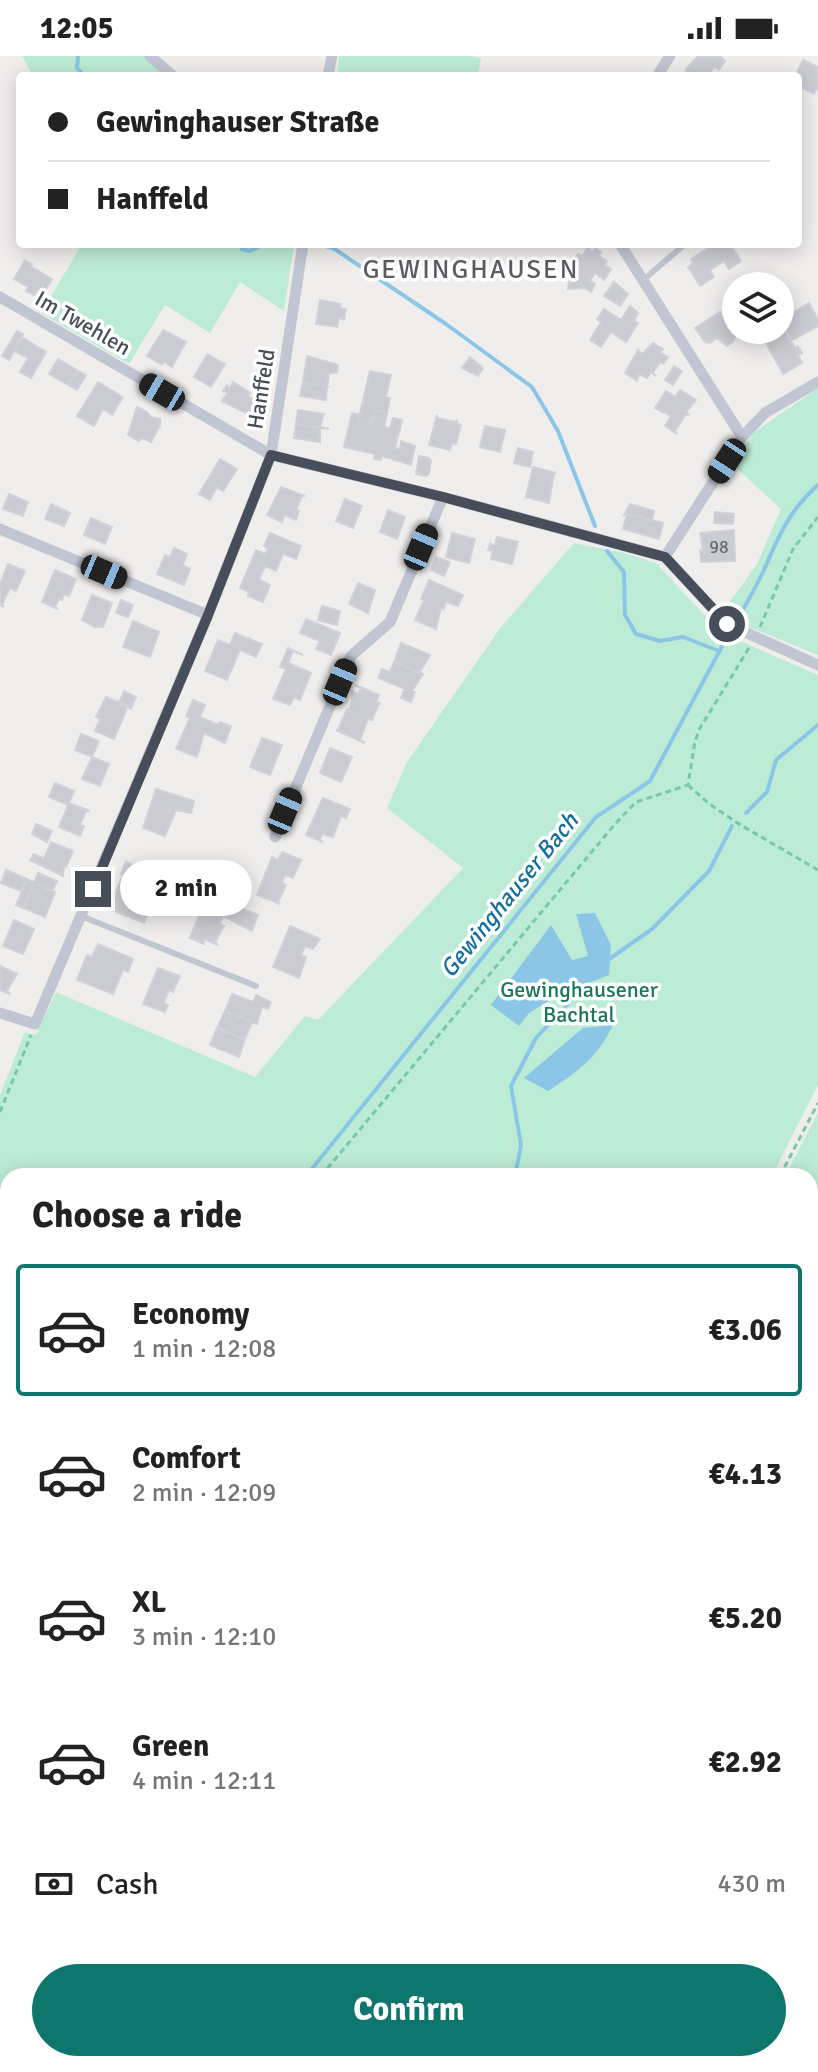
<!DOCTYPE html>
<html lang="en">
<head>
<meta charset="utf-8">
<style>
	:root { --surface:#fff; --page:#f6f6f6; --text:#222; --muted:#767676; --line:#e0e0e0; --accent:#0f766e }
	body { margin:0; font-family:Signika,sans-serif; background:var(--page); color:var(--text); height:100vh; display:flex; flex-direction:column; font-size:30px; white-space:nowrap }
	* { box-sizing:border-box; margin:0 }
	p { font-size:26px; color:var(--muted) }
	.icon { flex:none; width:44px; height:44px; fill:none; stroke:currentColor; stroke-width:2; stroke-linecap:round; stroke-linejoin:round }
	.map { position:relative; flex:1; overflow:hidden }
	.sheet { position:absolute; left:0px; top:1112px; width:818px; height:904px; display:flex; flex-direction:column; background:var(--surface); border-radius:24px 24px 0 0; box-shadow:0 4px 20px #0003 }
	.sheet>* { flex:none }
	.guide { position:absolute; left:16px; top:16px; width:786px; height:176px; border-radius:8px; box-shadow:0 4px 20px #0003; display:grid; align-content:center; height:176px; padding:0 32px; background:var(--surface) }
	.tools { position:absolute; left:722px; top:216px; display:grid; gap:16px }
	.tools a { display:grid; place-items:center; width:72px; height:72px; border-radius:50%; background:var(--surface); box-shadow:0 4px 20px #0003; font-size:40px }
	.end { position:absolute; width:36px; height:36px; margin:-18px; border:10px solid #464e5a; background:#fff; box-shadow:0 0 0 4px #fff }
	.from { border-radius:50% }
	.bubble { position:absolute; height:56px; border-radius:28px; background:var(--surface); box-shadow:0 4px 20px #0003; font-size:26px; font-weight:700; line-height:56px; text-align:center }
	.car { position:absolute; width:24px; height:48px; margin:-24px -12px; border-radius:10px; box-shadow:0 0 6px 2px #0007; background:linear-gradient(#222 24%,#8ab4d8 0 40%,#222 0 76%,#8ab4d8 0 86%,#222 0) }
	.guide b { display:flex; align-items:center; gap:28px; height:76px; font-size:30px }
	.guide b+b { border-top:2px solid var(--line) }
	.guide i { width:20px; height:20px; background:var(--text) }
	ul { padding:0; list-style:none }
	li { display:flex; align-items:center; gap:24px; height:132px; margin:0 16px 12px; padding:0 16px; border:4px solid transparent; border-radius:8px }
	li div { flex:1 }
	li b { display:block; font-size:30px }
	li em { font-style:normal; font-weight:700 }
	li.current { border-color:var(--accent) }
	li>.icon { width:72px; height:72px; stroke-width:1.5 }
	h2 { padding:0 32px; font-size:36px; line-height:96px }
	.pay { display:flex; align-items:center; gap:20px; height:88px; padding:0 32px; font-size:30px }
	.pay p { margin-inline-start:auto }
	.primary-button { display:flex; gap:16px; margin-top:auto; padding:16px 32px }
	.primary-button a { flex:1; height:92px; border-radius:48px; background:var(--accent); color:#fff; font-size:32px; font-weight:700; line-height:92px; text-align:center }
	.status { display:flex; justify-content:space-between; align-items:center; height:56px; padding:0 40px; background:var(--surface); direction:ltr }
	.status svg { height:22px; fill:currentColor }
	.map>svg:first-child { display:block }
</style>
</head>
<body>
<div class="status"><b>12:05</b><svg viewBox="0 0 49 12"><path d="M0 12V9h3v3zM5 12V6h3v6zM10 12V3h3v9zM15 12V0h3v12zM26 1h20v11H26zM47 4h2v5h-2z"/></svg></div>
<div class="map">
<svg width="818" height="2016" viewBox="0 0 818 2016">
	<rect width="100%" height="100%" fill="#f0eeed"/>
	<path fill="#bdecd6" d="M22 0H147L168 20H33Z
		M339 0H471L481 2 478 20H337Z
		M82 188H294L284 255 240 226 210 277 165 249 129 308 41 257Z
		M818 332V599L739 567 723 555 757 508 781 453 732 408 753 377Z
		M574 487 624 497 656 507 709 564 731 581 818 619V1029L772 1120H8V1792L0 1796V1039L25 976 36 979 56 936 255 1021 305 960 318 964 463 812 387 752 407 706 501 571Z
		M818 1057V1162L810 1159V1120H785Z
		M110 2008H363L366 2016H112Z"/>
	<path fill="#8cc6e7" d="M595 857 611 889 609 919C583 930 565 936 540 922L533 931 548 945 529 957 519 970 491 949 551 869 572 904 588 900 576 858Z
		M613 969C597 1002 579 1015 548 1035L524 1022 583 972Z"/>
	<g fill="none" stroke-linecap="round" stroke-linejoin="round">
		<path stroke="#8cc6e7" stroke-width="4" d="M78 0 77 12 84 20
			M96 20H104
			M240 188 242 193 250 195 265 188
			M318 188 333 192 446 268 532 331 558 375 595 470
			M607 495 624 516 625 559 636 578 660 585 683 581 719 595
			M737 565C746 548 756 531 764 514 778 481 790 453 818 429
			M746 757 767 736 776 704 818 669
			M608 904 652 873 709 815 732 770
			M306 1120 596 761 650 725 728 579
			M515 1120 521 1089 511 1030 536 982 589 925
			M0 1408 8 1401
			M0 1464 8 1475
			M236 2008 239 2016"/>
	</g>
	<path fill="#caccd2" stroke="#d1d2d9" stroke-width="2" d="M698 0H720L725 5 719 14 714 11 708 20H687L686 13Z
		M803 4 818 11V31L814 38 801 31 798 20H795Z
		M715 188H730L741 205 729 213 724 205 710 214 714 221 700 230 688 211 693 207 691 203Z
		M589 189V193L593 196 595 192 601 196 599 200 607 205 605 209 611 213 604 224 595 217 590 225 595 228 591 236 585 232 568 233 570 219H573L575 209 572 207 578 198 582 201Z
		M25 204 32 208 30 210 52 223 42 240 36 236 34 239 26 235 28 231 14 223Z
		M614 226 628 238 620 250 604 240Z
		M320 244 341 248 340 252 346 253 344 263 339 262 337 271 316 268Z
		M809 247 818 264V270L791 285 780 265Z
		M630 250 638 257 634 265 638 267 626 286 611 276 601 291 590 284 601 266 597 263 604 253 621 264Z
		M720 256 731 277 735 280 734 285 727 290 717 282 710 287 705 286 695 272Z
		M163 274 186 286 172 311 164 306 162 309 147 300Z
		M17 275 23 278 9 304 2 300Z
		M785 275 795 292 798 290 802 297 798 299 802 307 783 318 765 285 772 282 769 278 772 282Z
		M22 281 46 296 31 322 20 316 28 302 14 295Z
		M653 287 663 293 660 297 668 301 663 308 660 306 653 317 656 320 651 316 647 322 639 318 637 325 625 317 638 294 642 298Z
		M207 298 225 308 211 331 194 321Z
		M307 300 338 309 337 317H329L327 330 329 331 303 326Z
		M470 301 483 312 478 320 462 312Z
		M58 303 77 314 68 329 49 318Z
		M674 310 682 315 673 329 665 324Z
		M77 314 86 319 77 334 68 329Z
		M370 315 391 319 386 341 390 342 387 357 375 354 371 368 358 365Z
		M98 326 123 341 112 359 103 353 94 370 77 360Z
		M233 326 250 337 248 340 256 345 248 358 222 345 227 337 223 335 227 329 230 332Z
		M303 326 329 331 327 330 326 344 300 340Z
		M680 334 696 344 686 356 689 359 686 358 675 375 677 378 665 370 671 360 655 352 666 335 675 341Z
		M137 351 147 356 151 361 160 363V370L151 386 142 382 139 385 128 379Z
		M298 354 324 358 320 371 329 373 296 368Z
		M375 354 387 357 384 371 390 372 393 362 402 364 395 392 400 393 401 385 415 390 411 409 382 400 381 404 374 403 375 398 344 391 352 357 360 358 358 365 371 368Z
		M437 359V362L456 366 457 364V368L461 369 456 388 452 387 450 394 429 389Z
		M296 368 329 373 320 372V386L294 382Z
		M485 370 505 374 500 396 480 391Z
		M518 392 533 396 530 411 514 407Z
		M419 400 429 402 431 405 429 418 426 420 416 418Z
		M220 403 237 413 223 435 217 431 210 444 199 438Z
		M533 411 556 417H554L549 447 526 441Z
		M281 431 305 440H302L296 454 299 455 296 464 284 459 282 466 267 459Z
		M9 438 28 446 23 460 3 453Z
		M345 443 362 450 353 472 336 465Z
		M51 448 70 457 64 470 45 463Z
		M630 448 654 455 652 464 627 458 624 459Z
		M388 454 405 461 397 483 380 476Z
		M715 456 734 458 733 468 714 467Z
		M627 458 663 467 659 483 623 473Z
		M91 462 112 471 105 488 84 479Z
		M734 474 735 505 701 506 700 494H703L700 477Z
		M270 477 301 490 296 503 283 498 276 515 265 510 259 524 270 529 263 546 248 540 249 536 240 532 256 494 265 498 268 492 264 490Z
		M452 477 475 483 469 507 446 501Z
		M497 481 518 486 512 508 491 503 493 495 488 494 490 488 495 489Z
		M174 492 187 498 183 509 190 513 184 529 157 518 165 499 170 501Z
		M436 501 450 506 444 520 431 514Z
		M8 508 25 515 16 535 10 532 2 549 4 551 0 549V528Z
		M55 514 76 523 69 540 64 538 62 544 59 543 55 551 58 553 42 546Z
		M429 524 463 539 458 550 446 546 444 553 441 552 436 573 415 564 424 544 421 543Z
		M358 527 375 534 368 557 349 548Z
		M92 539 112 547 103 571H95L82 564Z
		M121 544 133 549 128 561 116 557Z
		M322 550 340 555 337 569 318 564Z
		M306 563 340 577 331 599 316 593 320 585 300 577Z
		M133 565 159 576 150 601 123 591Z
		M235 577 262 588 256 601 240 594 227 624 205 615 218 584 230 589Z
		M401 587 430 599 420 616 423 618 394 606Z
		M288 592 303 599 293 595 288 607 311 617 300 644 294 641 290 649 273 643 286 613 280 611Z
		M394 606 423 618 412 635 415 636 411 646 401 642 405 633 378 622 382 613 390 616Z
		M355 629 379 639 376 645 381 648 379 647 372 664 368 663 360 684 365 687 336 674H338L347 653 349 654 352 645V635L358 638 361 632Z
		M124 635 136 641 131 653 119 647Z
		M106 641 128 650 114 683 95 675 100 663 96 661Z
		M193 644 205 649 200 661 219 669 220 666 231 670 225 687 204 677 197 701 176 693 190 662 186 660Z
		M81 678 99 685 92 701 75 694Z
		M262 682 282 689 270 719 250 711Z
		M330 692 352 701 341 726 320 717Z
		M92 701 109 708 100 730 82 723Z
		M55 727 74 735 68 749 49 741Z
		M156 733 194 745 191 757 176 754 165 780 143 772Z
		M323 742 350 753 346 762 341 760 333 781 322 778 320 784 323 786 306 779Z
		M69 747 90 755H86L80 769 84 770 80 780 59 771Z
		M36 768 52 775 47 786 32 778Z
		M51 786 73 795 66 811 64 810 63 820 30 804 34 798 44 803Z
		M282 796 301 804 293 822 285 819 282 827 286 829 278 846 280 848 257 839 272 801 278 804Z
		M126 806 140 812 135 824 121 818Z
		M6 814 27 823 21 835 1 827Z
		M38 817 57 825 52 835 34 827Z
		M123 819 144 827 137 845 151 851 144 867 109 853Z
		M27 823 34 826 23 852 16 849Z
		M34 827 55 836 45 861 23 852Z
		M209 834 225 841 222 844 258 859 252 875 223 860 220 868 224 870 215 886 218 889 204 883V888L190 882Z
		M14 864 34 873 23 898 3 890Z
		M290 870 320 883 313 893 305 890 301 899 306 901 299 922 273 911Z
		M98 888 133 903 128 916 123 914 113 938 77 924 87 899 92 901Z
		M0 910 17 918 7 935 10 938 0 934Z
		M158 912 180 920 173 936 169 934 164 947 168 949 165 956 143 948Z
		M232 938 253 946 256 939 271 946 268 953 262 951 257 968 225 955Z
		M225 955 252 966 245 983 217 972Z
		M217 972 245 983 239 1001 210 989Z"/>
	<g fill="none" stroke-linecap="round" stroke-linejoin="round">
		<path stroke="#77c8ad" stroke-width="3" stroke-dasharray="6 4" stroke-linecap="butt" d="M760 571 793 493 818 461
			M688 729 708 747 739 768 818 814
			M0 1056 31 979
			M321 1120 615 768 636 746 688 729 695 685 700 672 749 592
			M780 1120 818 1047
			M0 1421 8 1414
			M810 1868 818 1866
			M0 1993 8 1991
			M372 2008 374 2016"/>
		<path stroke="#c1c7d2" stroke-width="6" d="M642 225 685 188
			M81 860 256 930"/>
		<path stroke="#c1c7d2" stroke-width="11" d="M150 0 173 20
			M328 20 332 0
			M657 20 670 0
			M620 188 742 381
			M0 241 271 399 443 441 665 501 727 568 818 609
			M0 473 208 559
			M665 501 742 381 765 357 818 326
			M275 781 351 600 390 566 443 441
			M0 957 35 968 208 559 271 399 303 188
			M810 1644 818 1646
			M561 2008V2016"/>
	</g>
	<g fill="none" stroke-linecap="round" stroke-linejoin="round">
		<path stroke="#464e5a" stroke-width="10" d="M93 833 208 559 271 399 443 441 665 501 727 568"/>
	</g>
	<g text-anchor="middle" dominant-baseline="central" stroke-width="7" stroke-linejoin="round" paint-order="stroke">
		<g font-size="18" fill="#676e78">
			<text x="719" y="491">98</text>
		</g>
		<g font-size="22" fill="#464e5a" stroke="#fff">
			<text transform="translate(83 267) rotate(30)">Im Twehlen</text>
			<text transform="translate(261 333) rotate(-81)">Hanffeld</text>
		</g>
		<g font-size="22" fill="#1b7757" stroke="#fff">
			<text x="579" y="933">Gewinghausener<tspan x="579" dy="25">Bachtal</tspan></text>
		</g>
		<g font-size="24" font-style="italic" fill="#136da0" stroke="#fff">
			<text transform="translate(509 839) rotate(-51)">Gewinghauser Bach</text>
		</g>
		<g font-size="26" letter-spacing="2" fill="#5a5c62" stroke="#fff">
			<text x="471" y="214">GEWINGHAUSEN</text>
		</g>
	</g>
</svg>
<div class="tools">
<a><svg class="icon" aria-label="layers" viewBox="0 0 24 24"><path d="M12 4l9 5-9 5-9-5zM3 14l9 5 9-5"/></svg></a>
</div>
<i class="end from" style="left:727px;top:568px"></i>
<i class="end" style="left:93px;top:833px"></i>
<div class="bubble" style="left:120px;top:804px;width:132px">2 min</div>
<i class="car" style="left:162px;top:336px;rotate:300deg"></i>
<i class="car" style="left:727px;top:405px;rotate:213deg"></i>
<i class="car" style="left:421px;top:491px;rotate:23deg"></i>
<i class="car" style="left:104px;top:516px;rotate:113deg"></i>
<i class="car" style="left:340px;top:626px;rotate:23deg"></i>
<i class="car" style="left:285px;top:755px;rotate:23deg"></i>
<div class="guide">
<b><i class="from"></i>Gewinghauser Straße</b>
<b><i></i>Hanffeld</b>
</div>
<section class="sheet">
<h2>Choose a ride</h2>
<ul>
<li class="current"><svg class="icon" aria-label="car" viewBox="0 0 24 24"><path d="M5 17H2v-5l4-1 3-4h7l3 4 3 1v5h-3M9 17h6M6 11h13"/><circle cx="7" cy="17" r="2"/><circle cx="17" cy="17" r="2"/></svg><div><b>Economy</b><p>1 min · 12:08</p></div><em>€3.06</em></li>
<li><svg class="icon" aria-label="car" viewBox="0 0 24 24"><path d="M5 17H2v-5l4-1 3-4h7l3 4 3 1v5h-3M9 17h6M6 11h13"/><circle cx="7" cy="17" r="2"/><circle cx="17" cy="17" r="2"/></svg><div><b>Comfort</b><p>2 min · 12:09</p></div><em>€4.13</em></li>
<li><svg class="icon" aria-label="car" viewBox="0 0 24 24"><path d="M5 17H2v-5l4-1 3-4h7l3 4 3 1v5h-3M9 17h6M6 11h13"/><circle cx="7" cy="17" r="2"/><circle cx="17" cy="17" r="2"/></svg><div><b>XL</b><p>3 min · 12:10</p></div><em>€5.20</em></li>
<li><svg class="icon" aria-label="car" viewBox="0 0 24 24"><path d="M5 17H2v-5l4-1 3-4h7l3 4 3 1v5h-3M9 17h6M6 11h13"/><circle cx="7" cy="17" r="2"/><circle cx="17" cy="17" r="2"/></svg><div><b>Green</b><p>4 min · 12:11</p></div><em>€2.92</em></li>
</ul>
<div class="pay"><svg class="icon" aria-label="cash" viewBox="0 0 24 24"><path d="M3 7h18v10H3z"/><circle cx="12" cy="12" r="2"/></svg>Cash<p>430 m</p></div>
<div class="primary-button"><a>Confirm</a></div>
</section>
</div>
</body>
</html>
